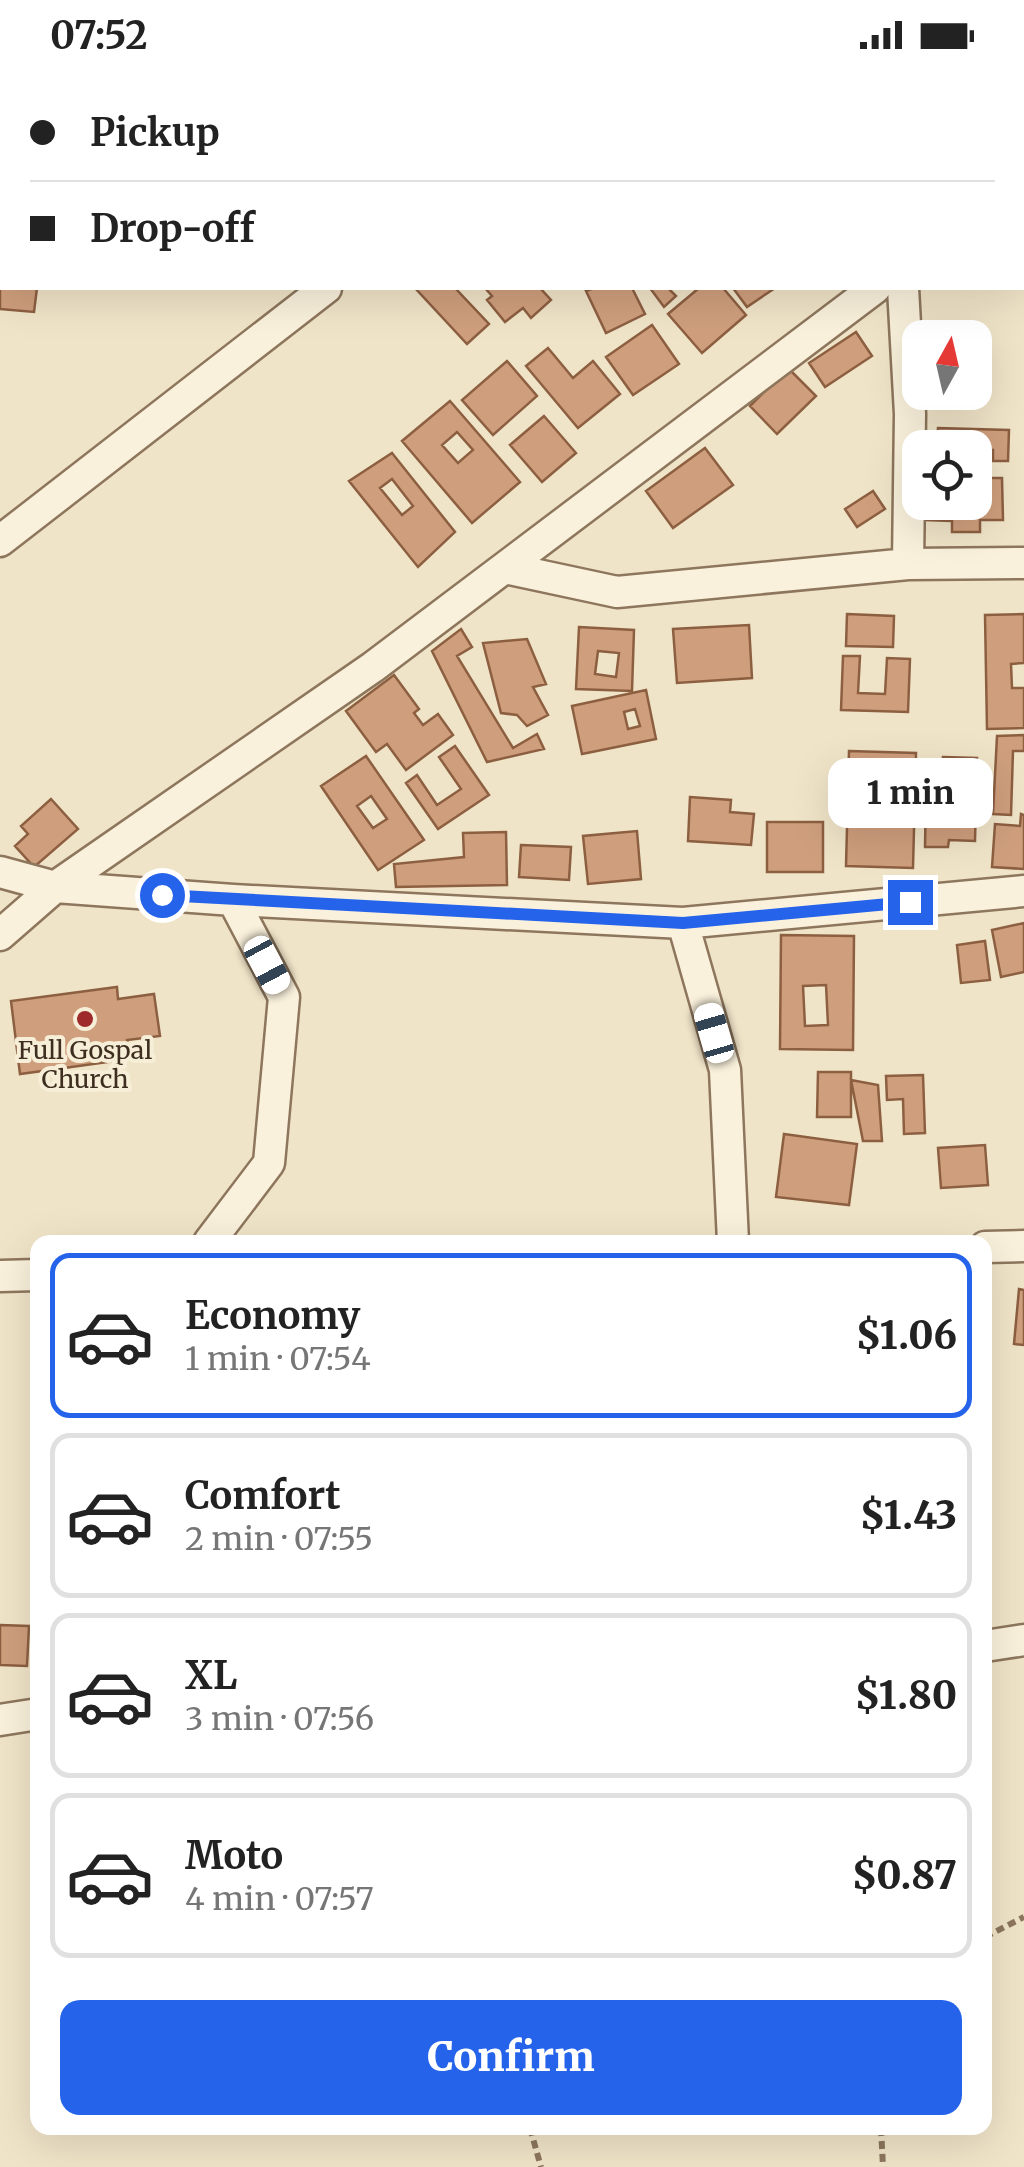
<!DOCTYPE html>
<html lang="en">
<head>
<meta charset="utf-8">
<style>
	:root { --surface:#fff; --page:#f2f2f2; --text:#222; --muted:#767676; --line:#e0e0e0; --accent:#2563eb }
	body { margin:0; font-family:Merriweather,serif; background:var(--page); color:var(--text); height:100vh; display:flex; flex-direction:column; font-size:38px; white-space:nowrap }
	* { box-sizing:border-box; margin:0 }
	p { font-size:32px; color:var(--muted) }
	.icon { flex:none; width:55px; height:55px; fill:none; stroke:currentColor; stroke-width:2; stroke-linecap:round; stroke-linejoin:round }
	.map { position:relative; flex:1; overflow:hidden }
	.details { position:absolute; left:30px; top:1165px; width:962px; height:900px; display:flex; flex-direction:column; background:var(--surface); border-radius:20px; box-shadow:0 10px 40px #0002 }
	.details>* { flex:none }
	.banner { position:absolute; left:0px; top:0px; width:1025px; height:220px; box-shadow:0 10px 40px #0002; display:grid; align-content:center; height:220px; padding:0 30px; background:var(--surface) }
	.needle { width:65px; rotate:8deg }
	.buttons { position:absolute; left:902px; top:250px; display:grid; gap:20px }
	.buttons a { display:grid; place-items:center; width:90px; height:90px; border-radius:20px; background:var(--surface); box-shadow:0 10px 40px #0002; font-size:50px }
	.end { position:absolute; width:45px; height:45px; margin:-22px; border:12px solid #2563eb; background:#fff; box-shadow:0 0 0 5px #fff }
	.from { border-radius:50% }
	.bubble { position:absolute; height:70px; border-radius:20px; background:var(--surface); box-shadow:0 10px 40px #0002; font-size:32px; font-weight:800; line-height:70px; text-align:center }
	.car { position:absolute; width:30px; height:60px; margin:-30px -15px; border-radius:12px; box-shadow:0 0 8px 2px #0007; background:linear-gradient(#fff 24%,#345 0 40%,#fff 0 76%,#345 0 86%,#fff 0) }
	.banner b { display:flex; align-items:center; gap:35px; height:95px; font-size:38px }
	.banner b+b { border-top:2px solid var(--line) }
	.banner i { width:25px; height:25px; background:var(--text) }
	ul { padding:18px 0 0; list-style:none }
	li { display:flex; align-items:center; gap:30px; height:165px; margin:0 20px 15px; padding:0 10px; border:5px solid var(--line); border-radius:20px }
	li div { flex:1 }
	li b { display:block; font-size:38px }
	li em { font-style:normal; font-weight:800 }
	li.on { border-color:var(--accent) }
	li>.icon { width:90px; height:90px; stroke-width:1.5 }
	.cta { display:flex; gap:20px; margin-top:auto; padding:20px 30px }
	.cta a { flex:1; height:115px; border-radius:20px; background:var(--accent); color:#fff; font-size:40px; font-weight:800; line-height:115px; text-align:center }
	.status { display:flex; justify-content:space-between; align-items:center; height:70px; padding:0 50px; background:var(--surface); direction:ltr }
	.status svg { height:28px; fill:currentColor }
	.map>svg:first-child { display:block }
</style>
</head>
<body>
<div class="status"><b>07:52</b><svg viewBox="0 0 49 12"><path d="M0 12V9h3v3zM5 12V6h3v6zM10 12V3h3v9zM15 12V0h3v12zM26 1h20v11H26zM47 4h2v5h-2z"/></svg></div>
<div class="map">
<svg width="1024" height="2097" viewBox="0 0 1024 2097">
	<rect width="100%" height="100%" fill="#f0e4c8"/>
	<path fill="#cf9f7d" stroke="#8d5f41" stroke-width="2.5" fill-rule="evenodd" d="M662 0H729L730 2H664Z
		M0 186 2 218H37L34 242 0 239Z
		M415 218H455L489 254 467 274Z
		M485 218H540L551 230 531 248 523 238 505 252 487 230 492 226Z
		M594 218H632L645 244 606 263 586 221Z
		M650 218H668L676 226 664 237Z
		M699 218H723L746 245 702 283 668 244Z
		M733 218H775L747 237Z
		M652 255 679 294 633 325 606 287Z
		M856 262 872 286 825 317 809 293Z
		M548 278 573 308 593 291 620 324 578 358 526 296Z
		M507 291 537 326 493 365 462 330Z
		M788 298 816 326 777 364 750 336Z
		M450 331 520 412 472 453 402 371ZM457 362 473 380 458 393 442 375Z
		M544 346 576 383 542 412 510 375Z
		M938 358 1009 360 1008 391H993V380L937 378Z
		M705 378 733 415 673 458 646 421Z
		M392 383 455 462 418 497 349 411ZM392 409 413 436 402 445 380 418Z
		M975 408H1002L1003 450H980V462H952V451L925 450V432H975Z
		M873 421 885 439 857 457 845 439Z
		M847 544 894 546 893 577 846 576Z
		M1024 544V593L1011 594 1012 618H1024V658L987 659 985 545Z
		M749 555 752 608 677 613 673 559Z
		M579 557 634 560 632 621 576 619ZM598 581 619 583 616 607 595 604Z
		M461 559 472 577 457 586 513 678 537 664 544 679 487 692 432 581Z
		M527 569 546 614 533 617 548 645 527 656 517 645 501 643 483 573Z
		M843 586H860L858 623 885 624 887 588 910 589 908 642 841 640Z
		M394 605 419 639 414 643 423 655 438 644 453 665 406 700 387 674 376 682 346 641Z
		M646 620 656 669 582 684 572 636ZM635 639 640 656 628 659 624 642Z
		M1024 665V681H1013L1011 745 993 744 997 666Z
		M455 676 489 725 438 759 406 713 417 705 437 735 461 719 439 687Z
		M849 681 916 683 913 798 846 796ZM871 709 896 710 894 748 870 747Z
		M366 686 424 770 378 800 321 716ZM371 726 387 749 373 758 357 736Z
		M943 687 977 688 975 771 949 770 948 777H925L926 719H941L940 736 955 737 956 728H967V714H942Z
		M690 727 731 730 730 742 754 744 751 775 688 771Z
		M51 729 78 759 34 797 15 776 28 764 21 756Z
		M1021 744 1024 745V799L992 797 995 754 1020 756Z
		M767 752H823V802H767Z
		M637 761 641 809 588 814 583 766Z
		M506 762 507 815 396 817 394 794 464 787 463 763Z
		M521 775 571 777 569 810 519 807Z
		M1024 853V902L1001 907 992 860Z
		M781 865 854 866 853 980 780 979ZM826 915 828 955 805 956 803 916Z
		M985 871 990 910 961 913 957 875Z
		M117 917 118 929 154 924 160 966 127 970 130 989 20 1004 11 931Z
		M818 1002H851V1047H817Z
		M923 1005 925 1063 904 1064 903 1029 887 1030 886 1006Z
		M851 1010 878 1015 882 1071H863Z
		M784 1064 857 1074 849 1135 776 1127Z
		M985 1075 988 1115 941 1118 938 1078Z
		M1019 1219 1024 1220V1275L1014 1274Z
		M985 1454H989V1514H985Z
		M0 1555 29 1556 27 1596 0 1595Z"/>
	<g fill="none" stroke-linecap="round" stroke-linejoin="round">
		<g stroke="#8d765c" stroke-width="35">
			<path id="street" d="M764 0 766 2
				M602 2 605 0
				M1022 172H1024
				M903 218 910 344 908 494
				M0 471 326 218
				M505 498 617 522 908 494 1024 493
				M0 802 55 817 233 830 683 853 1024 821
				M683 853 725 1000 733 1172
				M0 865 55 817 373 597 875 218
				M209 1172 269 1093 284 927 233 830
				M985 1177 1024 1176
				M0 1206 38 1205
				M985 1576 1024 1570
				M0 1650 38 1644"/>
		</g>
		<path stroke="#8d765c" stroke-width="6" stroke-dasharray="8 5" stroke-linecap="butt" d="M985 1867 1024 1847
			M530 2058 541 2097
			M881 2058 883 2097"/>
		<use href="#street" stroke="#faf1dc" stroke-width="30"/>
	</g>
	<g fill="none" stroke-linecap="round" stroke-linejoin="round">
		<path stroke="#2563eb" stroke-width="12" d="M162 825 683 853 910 832"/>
	</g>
	<circle fill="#9e2a2b" stroke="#f7eed8" stroke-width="4" cx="85" cy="949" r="10"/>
	<g text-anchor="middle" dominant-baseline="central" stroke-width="8" stroke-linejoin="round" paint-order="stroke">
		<g font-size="25" fill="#3d2e20" stroke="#f7eed8">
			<text x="85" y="980">Full Gospal<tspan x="85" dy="29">Church</tspan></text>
		</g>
	</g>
</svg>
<div class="buttons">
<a><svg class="needle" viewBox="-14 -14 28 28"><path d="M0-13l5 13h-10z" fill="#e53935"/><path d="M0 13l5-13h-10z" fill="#767676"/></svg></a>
<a><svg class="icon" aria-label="locate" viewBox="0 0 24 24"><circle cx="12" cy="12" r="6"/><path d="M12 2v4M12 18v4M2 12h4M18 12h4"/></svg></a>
</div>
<i class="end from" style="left:162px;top:825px"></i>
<i class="end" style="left:910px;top:832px"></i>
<div class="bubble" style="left:828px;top:688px;width:165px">1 min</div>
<i class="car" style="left:267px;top:895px;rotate:152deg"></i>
<i class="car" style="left:714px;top:963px;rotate:344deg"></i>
<div class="banner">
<b><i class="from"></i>Pickup</b>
<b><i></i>Drop-off</b>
</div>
<section class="details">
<ul>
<li class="on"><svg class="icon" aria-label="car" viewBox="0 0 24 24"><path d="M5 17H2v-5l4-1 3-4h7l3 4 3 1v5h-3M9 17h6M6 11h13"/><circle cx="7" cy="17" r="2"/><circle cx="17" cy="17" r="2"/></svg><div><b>Economy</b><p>1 min · 07:54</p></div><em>$1.06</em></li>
<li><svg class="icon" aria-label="car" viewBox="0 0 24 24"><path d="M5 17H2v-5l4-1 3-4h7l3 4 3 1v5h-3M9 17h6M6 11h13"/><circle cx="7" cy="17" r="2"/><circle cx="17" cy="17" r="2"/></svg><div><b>Comfort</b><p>2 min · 07:55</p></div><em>$1.43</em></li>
<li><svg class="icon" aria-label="car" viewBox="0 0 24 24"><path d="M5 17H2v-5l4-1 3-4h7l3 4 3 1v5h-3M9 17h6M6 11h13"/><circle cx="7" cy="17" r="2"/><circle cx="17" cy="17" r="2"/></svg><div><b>XL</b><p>3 min · 07:56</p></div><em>$1.80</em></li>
<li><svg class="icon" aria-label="car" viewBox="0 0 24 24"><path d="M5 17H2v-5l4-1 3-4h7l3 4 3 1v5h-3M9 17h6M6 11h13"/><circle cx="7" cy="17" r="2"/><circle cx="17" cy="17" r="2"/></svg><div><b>Moto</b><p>4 min · 07:57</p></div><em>$0.87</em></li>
</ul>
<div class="cta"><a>Confirm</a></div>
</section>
</div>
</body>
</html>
